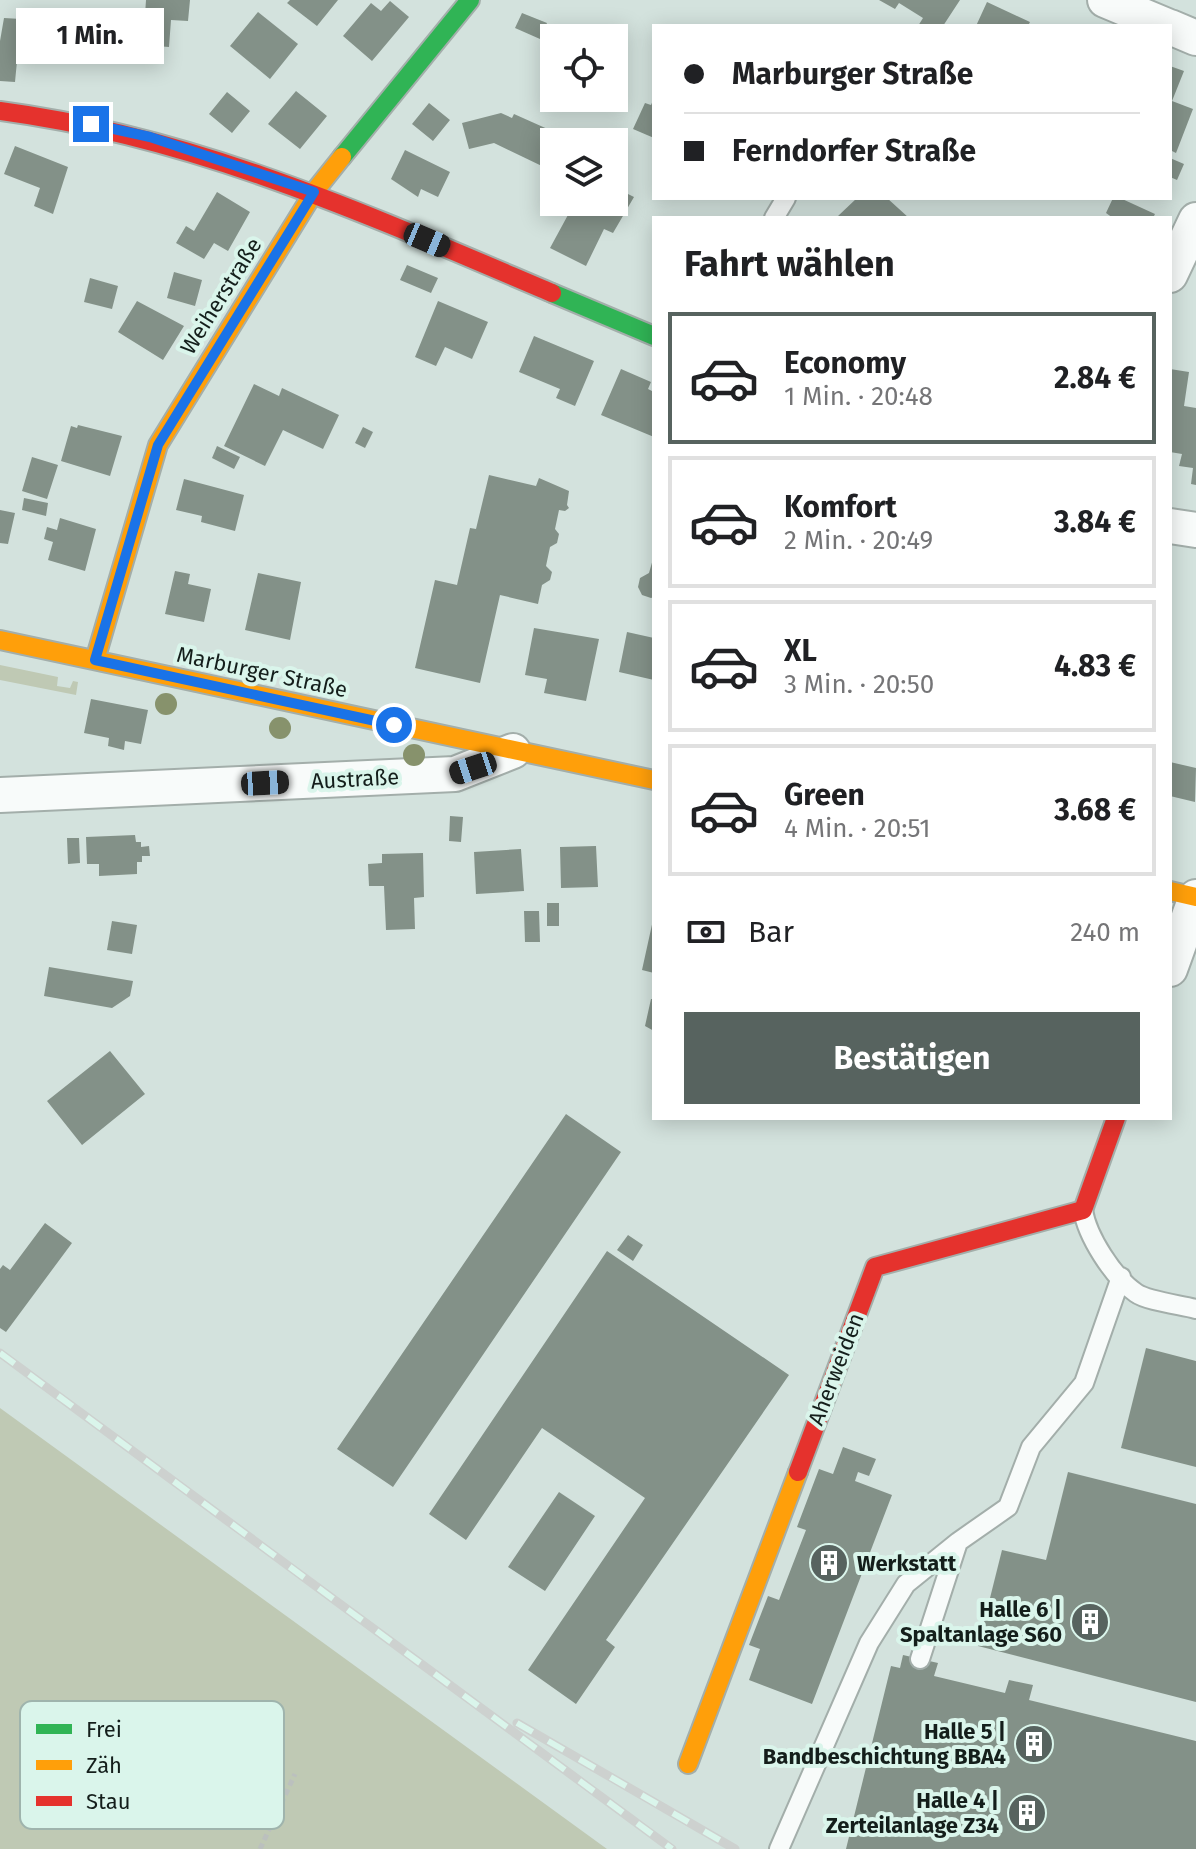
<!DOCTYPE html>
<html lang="de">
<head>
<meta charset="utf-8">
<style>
	:root { --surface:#fff; --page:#f6f6f6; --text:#202124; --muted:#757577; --line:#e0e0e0; --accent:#57635f }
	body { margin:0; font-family:"Fira Sans",sans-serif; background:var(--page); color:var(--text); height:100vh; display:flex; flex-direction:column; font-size:30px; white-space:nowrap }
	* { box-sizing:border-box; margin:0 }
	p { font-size:26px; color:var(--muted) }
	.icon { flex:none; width:44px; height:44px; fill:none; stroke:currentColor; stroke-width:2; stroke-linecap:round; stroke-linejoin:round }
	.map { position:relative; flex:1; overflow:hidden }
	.drawer { position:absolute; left:652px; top:216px; width:520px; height:904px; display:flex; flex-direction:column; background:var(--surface); border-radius:0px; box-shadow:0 4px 20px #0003 }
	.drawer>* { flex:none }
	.hud { position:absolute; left:652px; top:24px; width:520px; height:176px; border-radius:0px; box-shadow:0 4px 20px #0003; display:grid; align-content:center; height:176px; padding:0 32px; background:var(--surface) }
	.tools { position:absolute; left:540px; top:24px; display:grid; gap:16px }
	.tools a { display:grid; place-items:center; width:88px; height:88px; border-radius:0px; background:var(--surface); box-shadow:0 4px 20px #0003; font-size:40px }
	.end { position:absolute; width:36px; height:36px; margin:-18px; border:10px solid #1a73e8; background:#fff; box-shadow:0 0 0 4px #fff }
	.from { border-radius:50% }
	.bubble { position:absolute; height:56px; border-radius:0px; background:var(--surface); box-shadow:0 4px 20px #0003; font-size:26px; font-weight:700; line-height:56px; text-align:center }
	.car { position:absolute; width:24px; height:48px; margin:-24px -12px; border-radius:10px; box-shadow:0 0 6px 2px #0007; background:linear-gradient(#222 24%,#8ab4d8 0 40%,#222 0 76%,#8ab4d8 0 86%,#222 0) }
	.hud b { display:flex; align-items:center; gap:28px; height:76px; font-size:30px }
	.hud b+b { border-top:2px solid var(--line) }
	.hud i { width:20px; height:20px; background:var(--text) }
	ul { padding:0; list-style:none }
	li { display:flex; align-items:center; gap:24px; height:132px; margin:0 16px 12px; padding:0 16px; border:4px solid var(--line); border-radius:0px }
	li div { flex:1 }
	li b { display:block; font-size:30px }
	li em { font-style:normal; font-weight:700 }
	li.current { border-color:var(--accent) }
	li>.icon { width:72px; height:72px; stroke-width:1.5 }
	h2 { padding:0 32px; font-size:36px; line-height:96px }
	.pay { display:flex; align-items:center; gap:20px; height:88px; padding:0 32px; font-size:30px }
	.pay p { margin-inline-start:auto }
	.cta { display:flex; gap:16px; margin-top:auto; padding:16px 32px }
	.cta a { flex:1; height:92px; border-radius:0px; background:var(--accent); color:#fff; font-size:32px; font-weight:700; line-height:92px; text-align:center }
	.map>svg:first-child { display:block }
</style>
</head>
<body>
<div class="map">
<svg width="1196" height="1849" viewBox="0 0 1196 1849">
	<rect width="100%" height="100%" fill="#d3e2dd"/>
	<path fill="#bfc9b4" d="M0 665 58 677 57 686 70 688 73 681 78 682 76 695 0 680Z
		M0 1408 607 1849H0Z"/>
	<path fill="#839188" d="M146 0H190L188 21 171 20 169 47 143 45Z
		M290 0H338L317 26 287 3Z
		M879 0H960L943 26H918L923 18 899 3 895 9Z
		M390 1 409 17 372 61 343 36 371 3 381 11Z
		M987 2 1030 22 1028 26H976Z
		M258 12 298 44 270 79 230 46Z
		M522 13 547 23 540 39 515 28Z
		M4 18 21 19 15 82 0 81V41Z
		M1170 66 1184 71 1172 101 1193 109 1176 153 1170 150Z
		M296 91 327 116 300 149 268 124Z
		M227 92 250 111 232 133 209 114Z
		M654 98V138L633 129 645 103 651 105Z
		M429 103 450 120 433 141 412 124Z
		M501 113 512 118 514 114 561 135 558 142H554V151L546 168 494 143 469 149 462 123Z
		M15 146 68 167 53 214 34 206 40 188 4 174Z
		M405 150 450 172 438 197 421 189 418 197 391 179Z
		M1170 158 1184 164 1177 180 1170 177Z
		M614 187 634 197 613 233 604 229 586 266 550 248 575 202H614Z
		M217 192 250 212 228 251 214 243 204 259 176 243 186 226 194 231Z
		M857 198H887L909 218H840L838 216Z
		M1113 198H1120L1155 214 1153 218H1113L1106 213Z
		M407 265 438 278 431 293 400 280Z
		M174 272 202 280 195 306 167 298Z
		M90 278 118 286 112 309 84 302Z
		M137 301 184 326 163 360 118 332Z
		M438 301 488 322 472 359 445 347 436 366 415 357Z
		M534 336 594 361 575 406 556 398 560 389 519 372Z
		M621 369 651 382 648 389 654 392V437L601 415Z
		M1170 369 1189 372 1184 406 1196 408V485L1191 484 1193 468 1179 466 1182 454 1170 452Z
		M254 384 279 396 282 388 339 415 323 449 283 430 265 466 224 446Z
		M78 425 122 436 110 476 61 461 71 426 77 428Z
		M363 427 373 432 365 448 355 443Z
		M217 446 240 457 234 469 212 458Z
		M32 457 58 465 47 499 22 491Z
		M489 475 536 486 539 478 569 491 567 505 569 508 565 511 559 510 555 529 559 534 557 543 550 547 546 566 552 572 550 580 542 585 538 604 500 595 480 683 415 668 435 580 457 585 470 528 476 529Z
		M184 479 244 495 235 531 201 522 202 516 176 510Z
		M24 498 48 503 46 516 22 510Z
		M0 510 15 513 8 544 0 543Z
		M60 518 96 529 85 571 48 560 53 542 44 539 47 527 57 530Z
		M653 559 654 597 651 598 642 595 638 587 640 578 649 573Z
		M175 571 190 574 188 584 211 589 204 622 165 614Z
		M258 573 301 582 290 640 245 630Z
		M534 628 599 639 586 701 544 693 547 679 525 675Z
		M627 632 654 638V680L619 672Z
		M91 699 148 710 141 744 125 741 124 750 108 746 109 738 84 733Z
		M1170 762 1196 768 1195 802 1170 796Z
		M450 816 463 817 461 842 449 841Z
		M135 835 136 842H141V847L149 846 150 856H142V862H137V874L99 876V864H87L86 837Z
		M67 838H79L80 863 68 864Z
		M596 846 598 887 561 888 560 847Z
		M521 849 524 891 476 894 474 852Z
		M423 853 424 897 414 898 415 929 386 930 384 886H369L368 864 382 863V854Z
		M547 903H559V926H547Z
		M524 911H539L540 942H525Z
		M653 920H654V973L642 970Z
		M112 921 137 925 132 954 107 950Z
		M49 967 133 981 130 996 112 1008 44 996Z
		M651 999H654V1031L645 1026Z
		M110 1051 145 1094 82 1145 47 1101Z
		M566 1114 621 1152 393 1487 337 1449Z
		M45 1223 72 1243 6 1332 0 1328V1269L3 1265 10 1270Z
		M628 1235 643 1245 633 1261 617 1250Z
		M607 1251 789 1375 606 1640 615 1647 576 1704 528 1670 645 1498 542 1428 466 1540 429 1514Z
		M1146 1348 1196 1361V1467L1121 1448Z
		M843 1447 876 1459 869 1476 858 1472 855 1481 892 1495 812 1704 749 1680 760 1649 749 1645 768 1596 779 1600 806 1530 797 1527 819 1469 833 1474Z
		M1068 1472 1196 1504V1702L978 1646 1002 1550 1046 1560Z
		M559 1492 595 1516 545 1591 508 1567Z
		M903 1655 938 1663 934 1676 1005 1693 1009 1680 1033 1685 1029 1700 1196 1741V1849H846L891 1666 900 1668Z"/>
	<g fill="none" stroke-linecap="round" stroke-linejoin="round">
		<g stroke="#a3aeaa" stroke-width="22">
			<path id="lane" d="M774 218 786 198
				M1083 1210C1087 1236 1113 1277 1136 1293 1147 1301 1181 1305 1196 1309
				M920 1659 958 1542 1008 1507 1031 1447 1084 1383 1121 1277
				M779 1849 869 1643 906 1584 958 1542"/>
		</g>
		<g stroke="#a3aeaa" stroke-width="38">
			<path id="street" d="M1105 0 1167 26
				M1170 27 1196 38
				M1170 275 1196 220
				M1170 526 1196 530
				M0 795 455 774 513 751
				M1170 969 1196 897"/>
		</g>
		<g stroke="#a3aeaa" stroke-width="22">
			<path id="fast" d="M342 157 470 0
				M552 293 654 336"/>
		</g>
		<g stroke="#a3aeaa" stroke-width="22">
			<path id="slow" d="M0 640 654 780
				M95 660 158 445 314 192 342 157
				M1170 891 1196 897
				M688 1764 798 1472"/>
		</g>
		<g stroke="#a3aeaa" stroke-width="22">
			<path id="jam" d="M0 111C197 137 371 216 552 293
				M798 1472 875 1267 1083 1210 1116 1118"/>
		</g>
		<path stroke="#bbc0be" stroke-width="5" stroke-dasharray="6 4" stroke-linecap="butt" d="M260 1849 295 1774"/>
		<use href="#lane" stroke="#f8fbfa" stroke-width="18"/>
		<use href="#street" stroke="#f8fbfa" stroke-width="34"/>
		<use href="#fast" stroke="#30b455" stroke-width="18"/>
		<use href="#slow" stroke="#ff9f0a" stroke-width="18"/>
		<use href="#jam" stroke="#e5322d" stroke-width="18"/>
		<g stroke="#cdd1cf" stroke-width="9">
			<path id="rail" d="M0 1353 672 1849
				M517 1723 735 1849"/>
		</g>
		<use href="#rail" stroke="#daf5eb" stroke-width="6" stroke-dasharray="18" stroke-linecap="butt"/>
	</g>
	<g fill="#87926c">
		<circle cx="166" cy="704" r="11"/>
		<circle cx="280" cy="728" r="11"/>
		<circle cx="414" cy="755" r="11"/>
	</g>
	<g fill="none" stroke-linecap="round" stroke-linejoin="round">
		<path stroke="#1a73e8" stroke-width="10" d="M91 124 150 137 314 192 158 445 95 660 394 725"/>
	</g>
	<defs>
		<g id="building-disc" transform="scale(2)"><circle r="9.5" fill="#57635f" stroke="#daf5eb"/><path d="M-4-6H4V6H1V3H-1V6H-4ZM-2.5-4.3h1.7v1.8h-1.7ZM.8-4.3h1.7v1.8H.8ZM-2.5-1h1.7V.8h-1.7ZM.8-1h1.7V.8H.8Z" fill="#fff"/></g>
	</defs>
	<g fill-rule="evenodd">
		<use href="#building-disc" x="829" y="1563"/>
		<use href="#building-disc" x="1090" y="1622"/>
		<use href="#building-disc" x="1034" y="1744"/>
		<use href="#building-disc" x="1027" y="1813"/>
	</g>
	<g text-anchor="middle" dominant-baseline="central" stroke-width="8" stroke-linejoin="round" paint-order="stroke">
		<g font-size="22" fill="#141e1b" stroke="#daf5eb">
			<text transform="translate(221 296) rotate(-58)">Weiherstraße</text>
			<text transform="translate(262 672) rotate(12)">Marburger Straße</text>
			<text transform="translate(355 779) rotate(-3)">Austraße</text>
			<text transform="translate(836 1369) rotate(-69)">Aherweiden</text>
		</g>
		<g font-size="22" font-weight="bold" fill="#141e1b" stroke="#daf5eb" text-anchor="end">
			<text x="857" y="1563" text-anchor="start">Werkstatt</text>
			<text x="1062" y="1609">Halle 6 |<tspan x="1062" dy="25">Spaltanlage S60</tspan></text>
			<text x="1006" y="1731">Halle 5 |<tspan x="1006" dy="25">Bandbeschichtung BBA4</tspan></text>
			<text x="999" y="1800">Halle 4 |<tspan x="999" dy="25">Zerteilanlage Z34</tspan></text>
		</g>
	</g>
	<rect x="20" y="1701" width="264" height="128" rx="12" fill="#daf5eb" stroke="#9fb4ad" stroke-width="2"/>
	<rect x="36" y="1724" width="36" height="10" fill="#30b455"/>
	<rect x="36" y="1760" width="36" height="10" fill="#ff9f0a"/>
	<rect x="36" y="1796" width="36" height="10" fill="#e5322d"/>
	<g font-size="22" fill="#141e1b">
		<text x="86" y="1737">Frei</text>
		<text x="86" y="1773">Zäh</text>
		<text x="86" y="1809">Stau</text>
	</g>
</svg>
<div class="tools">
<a><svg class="icon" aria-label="locate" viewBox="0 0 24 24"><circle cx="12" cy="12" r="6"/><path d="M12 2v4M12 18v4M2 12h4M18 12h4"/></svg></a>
<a><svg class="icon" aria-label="layers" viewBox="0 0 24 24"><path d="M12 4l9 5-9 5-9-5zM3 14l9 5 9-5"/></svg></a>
</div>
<i class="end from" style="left:394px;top:725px"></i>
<i class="end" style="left:91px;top:124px"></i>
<div class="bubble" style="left:16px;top:8px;width:148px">1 Min.</div>
<i class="car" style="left:427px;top:240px;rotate:113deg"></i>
<i class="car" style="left:473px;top:768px;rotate:252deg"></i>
<i class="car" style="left:265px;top:783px;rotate:87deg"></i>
<div class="hud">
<b><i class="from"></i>Marburger Straße</b>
<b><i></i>Ferndorfer Straße</b>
</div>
<section class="drawer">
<h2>Fahrt wählen</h2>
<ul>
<li class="current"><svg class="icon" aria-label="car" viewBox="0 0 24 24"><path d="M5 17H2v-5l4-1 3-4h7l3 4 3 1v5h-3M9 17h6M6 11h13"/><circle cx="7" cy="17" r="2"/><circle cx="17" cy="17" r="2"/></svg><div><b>Economy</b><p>1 Min. · 20:48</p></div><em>2.84 €</em></li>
<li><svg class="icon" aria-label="car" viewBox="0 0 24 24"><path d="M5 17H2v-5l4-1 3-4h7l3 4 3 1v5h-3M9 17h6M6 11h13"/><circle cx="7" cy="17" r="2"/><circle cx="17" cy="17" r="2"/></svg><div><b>Komfort</b><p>2 Min. · 20:49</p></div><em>3.84 €</em></li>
<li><svg class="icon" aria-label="car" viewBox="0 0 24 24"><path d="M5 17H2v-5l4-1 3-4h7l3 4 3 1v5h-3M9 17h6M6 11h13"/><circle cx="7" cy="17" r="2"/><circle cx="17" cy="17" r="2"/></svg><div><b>XL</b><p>3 Min. · 20:50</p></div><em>4.83 €</em></li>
<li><svg class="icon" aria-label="car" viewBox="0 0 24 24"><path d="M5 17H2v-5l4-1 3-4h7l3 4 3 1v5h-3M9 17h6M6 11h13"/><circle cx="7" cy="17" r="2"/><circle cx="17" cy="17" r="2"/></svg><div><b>Green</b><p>4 Min. · 20:51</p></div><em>3.68 €</em></li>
</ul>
<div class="pay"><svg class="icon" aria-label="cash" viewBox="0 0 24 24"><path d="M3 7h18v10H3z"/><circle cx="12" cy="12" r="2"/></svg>Bar<p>240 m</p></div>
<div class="cta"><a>Bestätigen</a></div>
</section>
</div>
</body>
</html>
